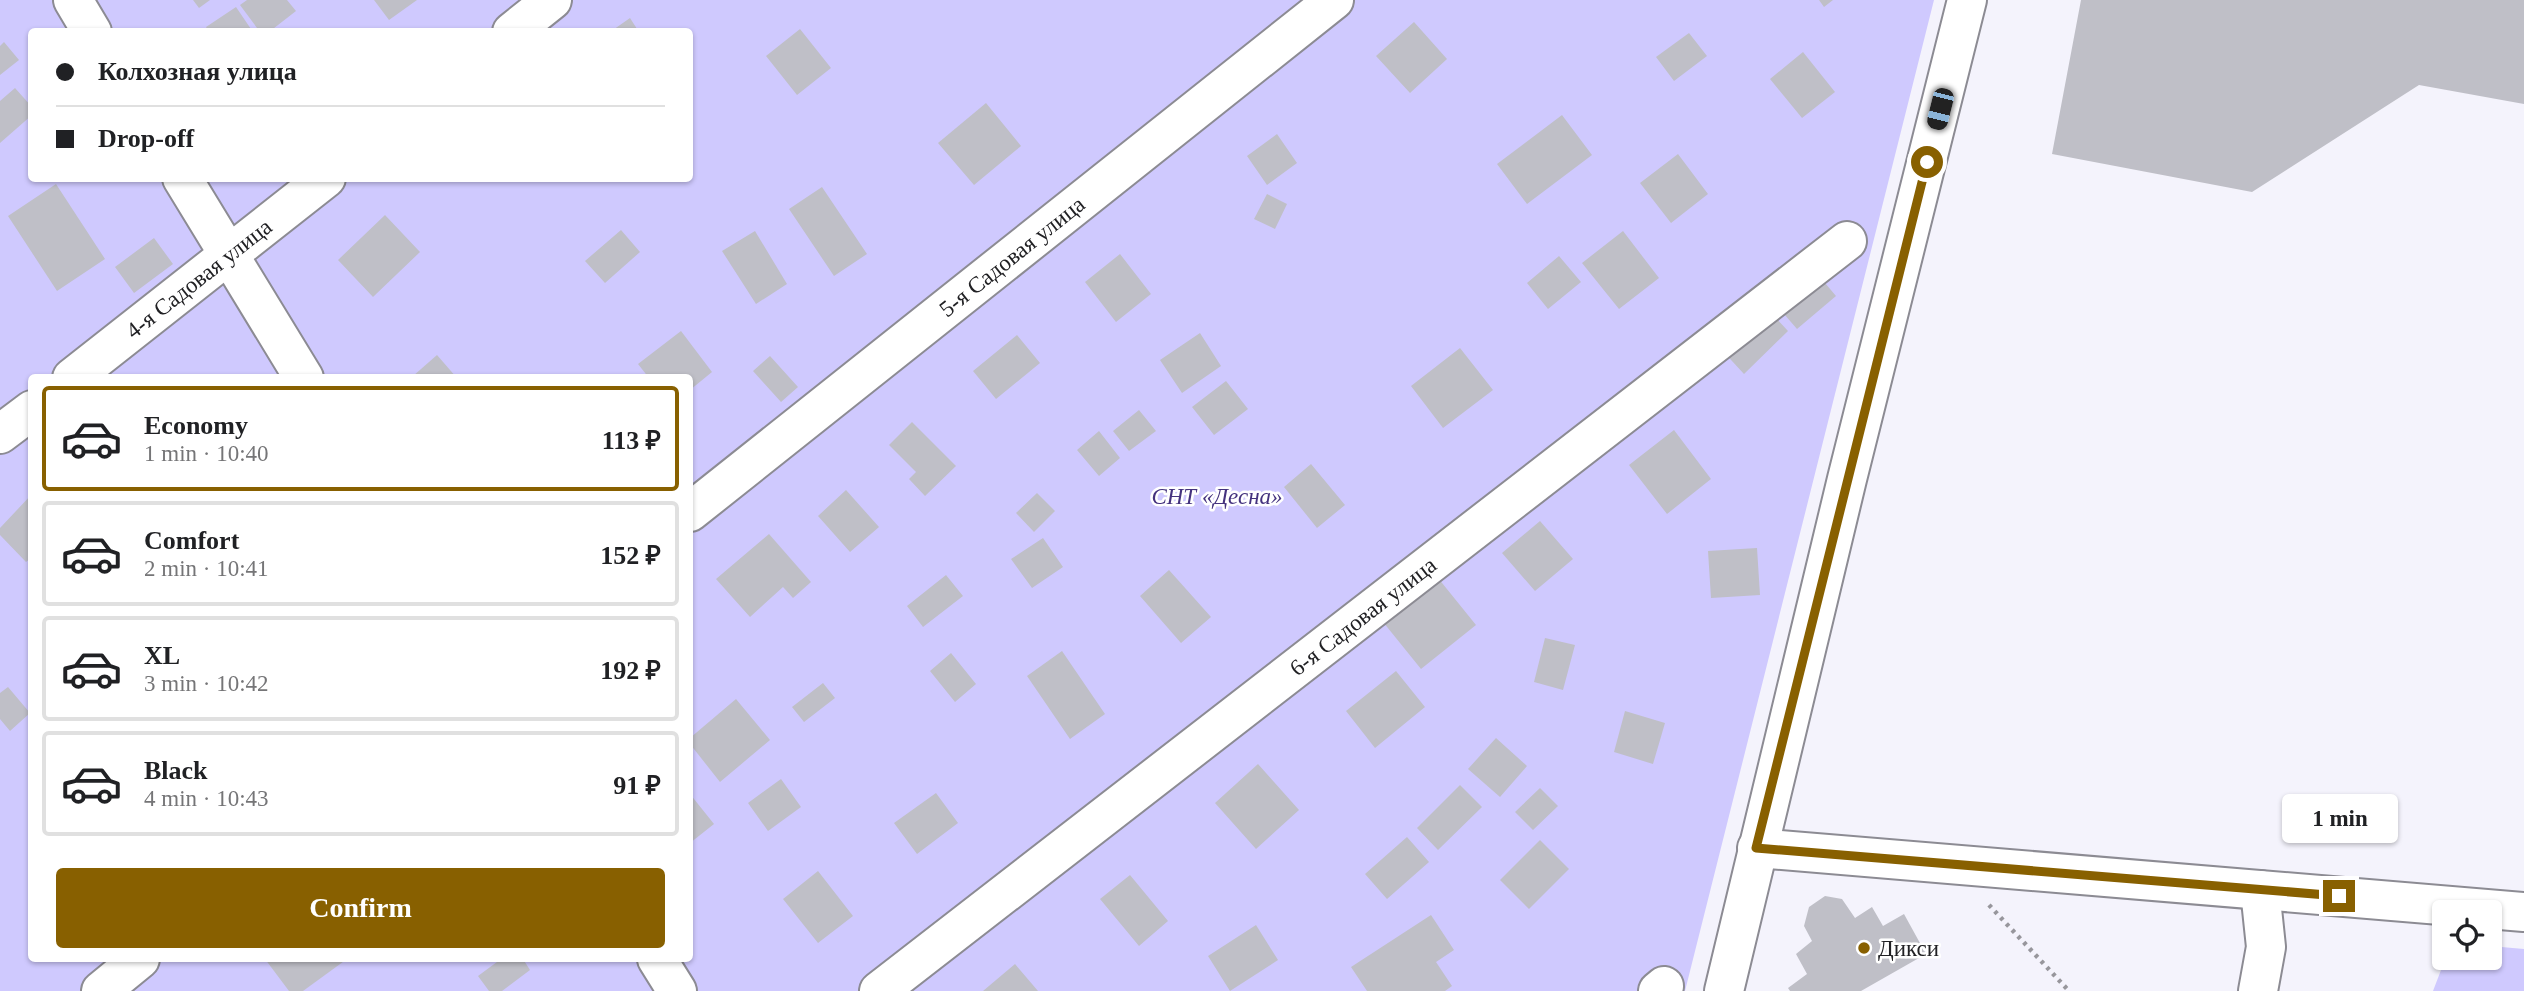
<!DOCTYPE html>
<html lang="en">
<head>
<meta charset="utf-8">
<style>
	:root { --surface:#fff; --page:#f2f2f2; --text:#202124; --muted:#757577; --line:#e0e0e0; --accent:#886000 }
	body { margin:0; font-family:"Times New Roman",serif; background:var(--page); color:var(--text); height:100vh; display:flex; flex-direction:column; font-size:26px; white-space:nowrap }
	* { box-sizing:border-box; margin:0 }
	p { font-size:23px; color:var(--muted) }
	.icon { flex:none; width:38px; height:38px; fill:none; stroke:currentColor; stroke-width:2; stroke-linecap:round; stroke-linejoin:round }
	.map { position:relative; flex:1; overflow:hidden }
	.panel { position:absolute; left:28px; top:374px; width:665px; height:588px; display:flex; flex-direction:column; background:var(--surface); border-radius:7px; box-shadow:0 2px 5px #0004 }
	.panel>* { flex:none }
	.guide { position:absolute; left:28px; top:28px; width:665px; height:154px; border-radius:7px; box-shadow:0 2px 5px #0004; display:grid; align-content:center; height:154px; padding:0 28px; background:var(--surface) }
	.tools { position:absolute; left:2432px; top:900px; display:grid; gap:14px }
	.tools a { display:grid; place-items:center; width:70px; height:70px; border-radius:7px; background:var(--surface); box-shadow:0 2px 5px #0004; font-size:35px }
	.end { position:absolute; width:32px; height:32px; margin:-16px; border:9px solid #886000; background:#fff; box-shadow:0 0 0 4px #fff }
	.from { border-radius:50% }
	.bubble { position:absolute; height:49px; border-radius:7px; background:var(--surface); box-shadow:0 2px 5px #0004; font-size:23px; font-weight:800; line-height:49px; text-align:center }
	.car { position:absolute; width:21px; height:42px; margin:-21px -10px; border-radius:9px; box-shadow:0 0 5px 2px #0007; background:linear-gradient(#222 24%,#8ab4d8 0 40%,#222 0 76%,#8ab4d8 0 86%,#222 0) }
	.guide b { display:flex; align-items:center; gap:24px; height:66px; font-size:26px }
	.guide b+b { border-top:2px solid var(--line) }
	.guide i { width:18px; height:18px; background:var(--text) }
	ul { padding:12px 0 0; list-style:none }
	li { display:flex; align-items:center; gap:21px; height:105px; margin:0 14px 10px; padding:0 14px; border:4px solid var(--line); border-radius:7px }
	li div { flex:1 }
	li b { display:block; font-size:26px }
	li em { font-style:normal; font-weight:800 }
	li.current { border-color:var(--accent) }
	li>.icon { width:63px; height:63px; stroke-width:1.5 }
	.button { display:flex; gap:14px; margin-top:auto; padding:14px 28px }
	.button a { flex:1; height:80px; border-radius:7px; background:var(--accent); color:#fff; font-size:28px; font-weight:800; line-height:80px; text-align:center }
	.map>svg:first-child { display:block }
</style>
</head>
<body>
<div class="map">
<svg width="2524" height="991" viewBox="0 0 2524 991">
	<rect width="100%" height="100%" fill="#f4f3fc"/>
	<path fill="#cfc9fe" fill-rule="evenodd" d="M0 0H1934L1685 991H0ZM32 32H690V178H32ZM32 378H690V959H32Z
		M2490 946 2524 949V991H2433L2446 957H2490Z"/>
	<path fill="#bfbfc7" d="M193 0H210L199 8Z
		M247 0H287L296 11 269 32H260L240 5Z
		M374 0H417L389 20Z
		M1819 0H1833L1824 7Z
		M2081 0H2524V104L2419 85 2252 192 2052 154Z
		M236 7 253 32H209L206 27Z
		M630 18 639 32H610Z
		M1414 22 1447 59 1410 93 1376 56Z
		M800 29 831 68 797 95 766 56Z
		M1689 33 1707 56 1674 81 1656 57Z
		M4 42 19 60 0 75V46Z
		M1803 52 1835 92 1802 118 1770 79Z
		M15 88 32 107V115L0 143V101Z
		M986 103 1021 146 974 185 938 143Z
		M1562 115 1592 155 1527 204 1497 164Z
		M1277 134 1297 163 1267 185 1247 156Z
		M1678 154 1708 194 1671 223 1640 183Z
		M56 184 105 259 57 291 8 216Z
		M822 187 867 254 834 276 789 209Z
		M1267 194 1287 204 1275 229 1254 219Z
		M385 215 420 252 373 297 338 260Z
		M621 230 640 252 605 283 585 261Z
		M755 231 787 284 756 304 722 251Z
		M1623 231 1659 278 1619 309 1582 263Z
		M154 238 173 264 134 293 115 267Z
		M1120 254 1151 294 1116 322 1085 282Z
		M1559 256 1581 282 1548 309 1527 283Z
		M1803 257 1836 296 1797 329 1764 291Z
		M1753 293 1788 331 1744 374 1708 335Z
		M681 331 712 372 690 390V378H649L638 364Z
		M1200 333 1221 366 1182 393 1160 360Z
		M1017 335 1040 363 996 399 973 371Z
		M1460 348 1493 390 1443 428 1411 386Z
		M437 355 457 378H415L413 376Z
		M770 356 798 387 781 402 753 371Z
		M1226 381 1248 409 1214 435 1192 407Z
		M1139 410 1156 431 1129 451 1113 431Z
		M912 422 956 466 925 496 909 479 916 472 889 445Z
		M1674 430 1711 479 1667 514 1629 465Z
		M1099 431 1120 458 1099 476 1077 450Z
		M1311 464 1345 505 1317 528 1284 487Z
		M846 490 879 527 850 552 818 516Z
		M1037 493 1055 511 1034 532 1016 513Z
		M32 494V557L26 562 0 535V528Z
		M1540 521 1573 559 1535 591 1502 553Z
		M769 534 811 582 793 598 783 587 750 617 716 579Z
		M1043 538 1063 567 1032 588 1011 559Z
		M1757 548 1760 595 1711 598 1708 551Z
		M1169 570 1211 617 1181 643 1140 596Z
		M1434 573 1476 625 1421 669 1379 617Z
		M946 575 963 596 923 627 907 606Z
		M1545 638 1575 645 1563 690 1534 682Z
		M1062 651 1105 714 1070 739 1027 676Z
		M951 653 976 684 955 702 930 671Z
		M1396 671 1425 707 1375 748 1346 711Z
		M823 683 835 698 804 722 792 707Z
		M8 687 30 713 10 731 0 719V693Z
		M736 699 770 740 720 782 690 744V738Z
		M1625 711 1665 723 1653 764 1614 752Z
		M1496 738 1527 766 1500 797 1468 769Z
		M1258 764 1299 810 1256 849 1215 803Z
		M781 779 801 807 768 831 748 803Z
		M1460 785 1482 807 1438 850 1417 828Z
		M1540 788 1558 806 1533 830 1515 812Z
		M936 793 958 823 917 854 894 823Z
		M690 794 714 824 690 843Z
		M1407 837 1429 862 1387 899 1365 874Z
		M1540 840 1569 869 1529 909 1500 880Z
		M818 871 853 916 818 943 783 899Z
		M1130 875 1168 921 1139 946 1100 899Z
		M1825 896 1842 899 1855 918 1872 907 1883 926 1904 914 1926 954 1861 991H1790L1788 988 1807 974 1796 954 1812 941 1804 926 1809 907Z
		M1431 915 1454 950 1436 962 1452 986 1445 991H1367L1351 967Z
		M1256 925 1278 960 1230 991 1208 956Z
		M265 959H347L303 991H289Z
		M501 959H523L530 970 502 991H489L478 976Z
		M1015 964 1038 991H983Z"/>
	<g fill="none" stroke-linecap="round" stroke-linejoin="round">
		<g stroke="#8c8b93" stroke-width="42">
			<g id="minor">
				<path d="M73 0 92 32"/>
				<path d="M512 32 552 0"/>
				<path d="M182 178 304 378"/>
				<path id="s1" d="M72 378 326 178"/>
				<path d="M0 434 32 410"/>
				<path id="s2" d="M690 512 1334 0"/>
				<path d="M1757 848 2524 912"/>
				<path d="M657 959 677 991"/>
				<path d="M101 991 140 959"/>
				<path id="s3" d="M879 991 1847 241"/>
				<path d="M1658 991 1664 986"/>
				<path d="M1724 991 1847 479 1967 0"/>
				<path d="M2258 991 2266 947 2260 890"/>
			</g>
		</g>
		<path stroke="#97969c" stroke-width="4.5" stroke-dasharray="3.5 5" stroke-linecap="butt" d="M1989 905 2069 991"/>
		<use href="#minor" stroke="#fff" stroke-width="38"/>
	</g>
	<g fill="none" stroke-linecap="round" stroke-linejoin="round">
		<path stroke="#886000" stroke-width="9" d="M1927 162 1756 848 2339 896"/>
	</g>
	<circle fill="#886000" stroke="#fff" stroke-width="2.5" cx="1864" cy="948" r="7"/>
	<g text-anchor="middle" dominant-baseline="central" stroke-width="5" stroke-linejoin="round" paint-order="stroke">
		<g font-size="23" fill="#212124" stroke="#fff">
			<text stroke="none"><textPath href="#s2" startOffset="411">5-я Садовая улица</textPath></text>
			<text stroke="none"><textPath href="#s1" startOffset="161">4-я Садовая улица</textPath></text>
			<text stroke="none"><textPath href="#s3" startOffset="612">6-я Садовая улица</textPath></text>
		</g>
		<g font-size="23" font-style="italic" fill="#44327e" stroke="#fff">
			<text x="1217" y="496">СНТ «Десна»</text>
		</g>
		<g font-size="23" fill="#212124" stroke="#fff" text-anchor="start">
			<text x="1878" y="948">Дикси</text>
		</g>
	</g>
</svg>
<div class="tools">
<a><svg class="icon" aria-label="locate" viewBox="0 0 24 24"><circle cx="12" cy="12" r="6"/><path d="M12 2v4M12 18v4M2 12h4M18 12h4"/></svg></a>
</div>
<i class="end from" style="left:1927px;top:162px"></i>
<i class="end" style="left:2339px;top:896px"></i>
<div class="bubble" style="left:2282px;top:794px;width:116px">1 min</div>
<i class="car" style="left:1940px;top:109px;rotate:194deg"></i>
<div class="guide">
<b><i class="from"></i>Колхозная улица</b>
<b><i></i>Drop-off</b>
</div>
<section class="panel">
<ul>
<li class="current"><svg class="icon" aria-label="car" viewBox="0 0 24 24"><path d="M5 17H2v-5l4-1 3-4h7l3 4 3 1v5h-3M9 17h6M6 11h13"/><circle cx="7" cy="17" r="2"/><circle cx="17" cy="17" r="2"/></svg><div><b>Economy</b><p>1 min · 10:40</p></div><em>113 ₽</em></li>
<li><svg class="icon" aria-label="car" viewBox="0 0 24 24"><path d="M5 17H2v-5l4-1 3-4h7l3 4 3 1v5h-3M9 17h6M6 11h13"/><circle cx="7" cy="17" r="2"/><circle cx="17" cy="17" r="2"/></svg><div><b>Comfort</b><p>2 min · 10:41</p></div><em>152 ₽</em></li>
<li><svg class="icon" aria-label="car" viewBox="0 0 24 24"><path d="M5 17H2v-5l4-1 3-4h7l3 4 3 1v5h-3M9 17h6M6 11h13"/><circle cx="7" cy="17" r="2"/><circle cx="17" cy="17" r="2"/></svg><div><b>XL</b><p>3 min · 10:42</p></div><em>192 ₽</em></li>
<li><svg class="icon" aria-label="car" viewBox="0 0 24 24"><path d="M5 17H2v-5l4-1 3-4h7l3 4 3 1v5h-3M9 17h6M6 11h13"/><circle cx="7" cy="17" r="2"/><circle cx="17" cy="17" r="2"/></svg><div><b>Black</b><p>4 min · 10:43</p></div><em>91 ₽</em></li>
</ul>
<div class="button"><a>Confirm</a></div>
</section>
</div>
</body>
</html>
